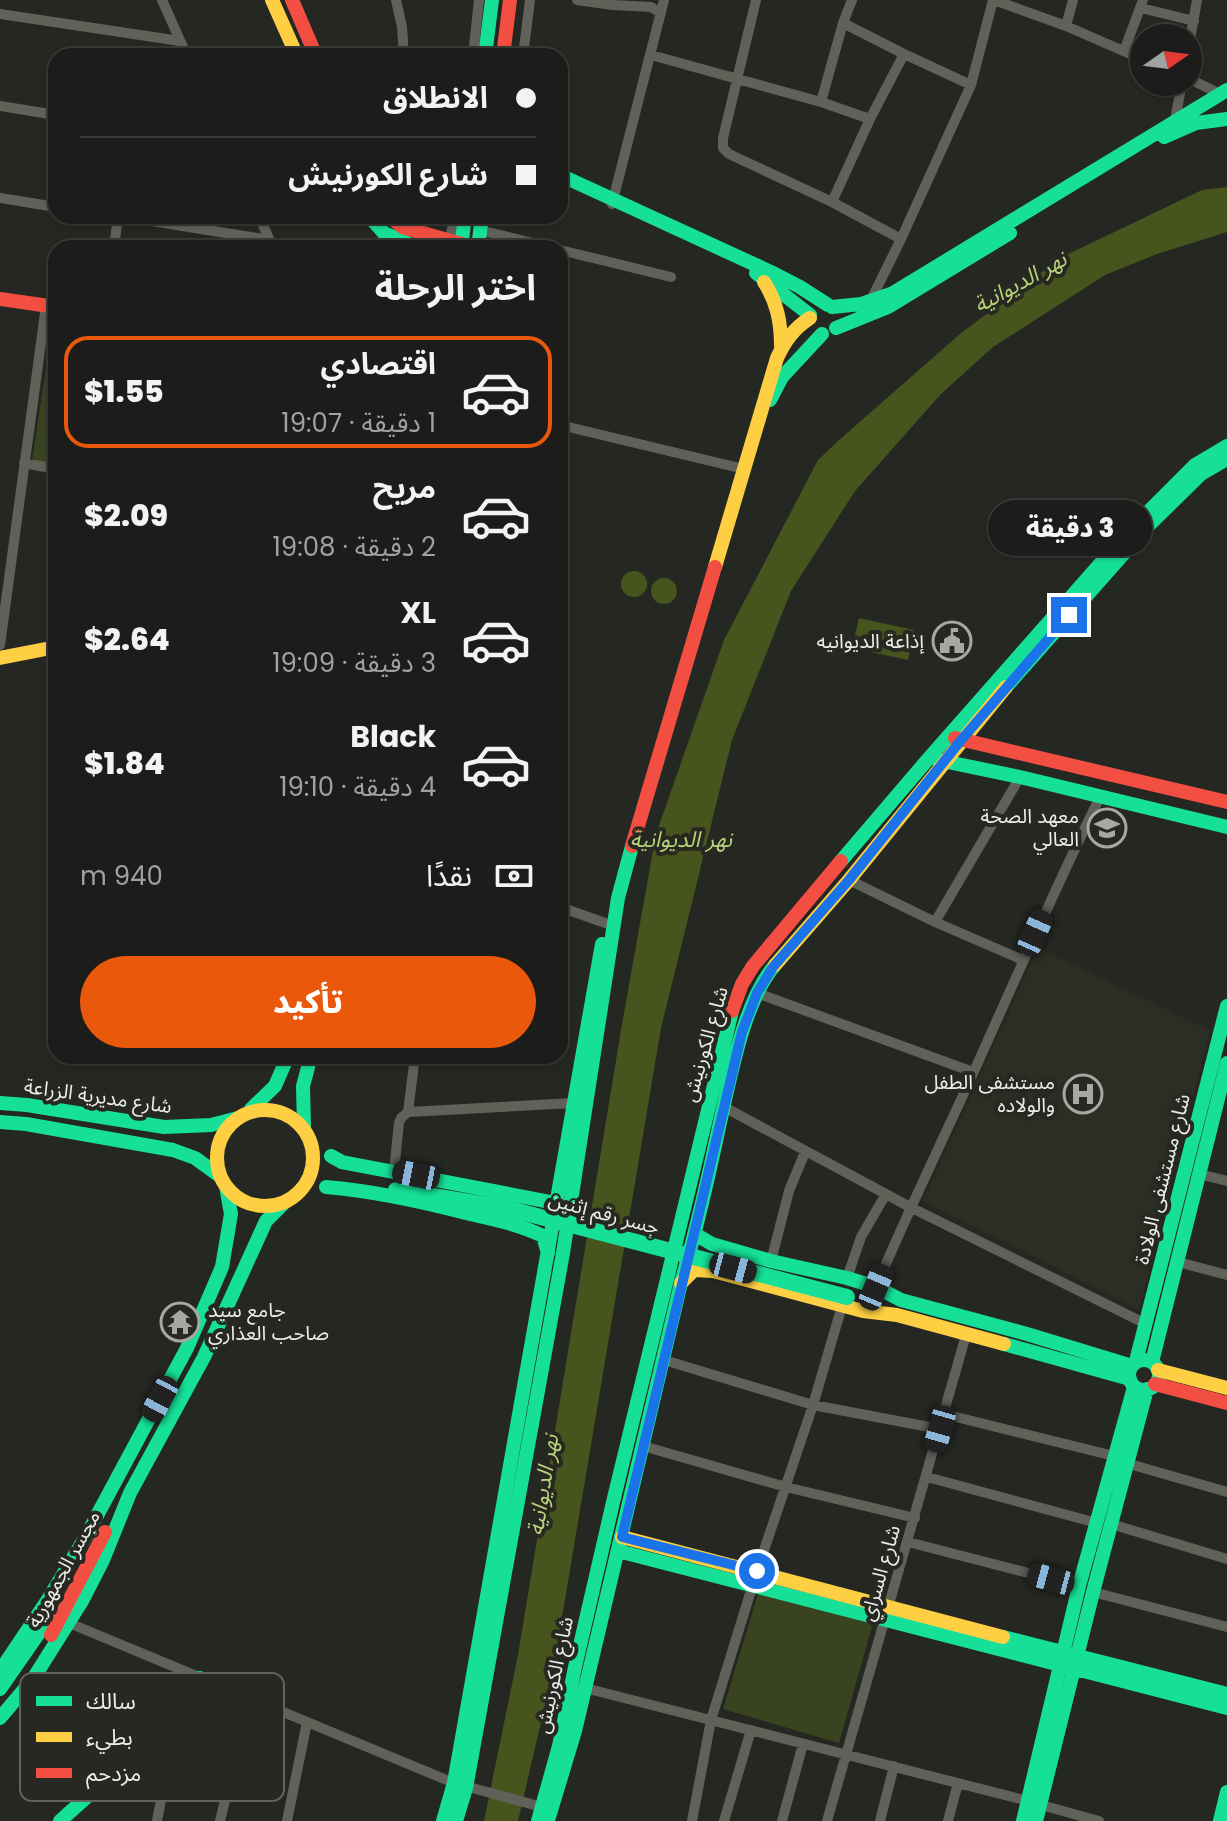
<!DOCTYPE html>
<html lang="ar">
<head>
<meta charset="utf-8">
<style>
	:root { --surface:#1c1d1a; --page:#252623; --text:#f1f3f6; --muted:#a0a2a2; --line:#3a3b39; --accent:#ea580c }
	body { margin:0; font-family:Poppins,"Noto Sans Arabic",sans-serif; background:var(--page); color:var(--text); direction:rtl; height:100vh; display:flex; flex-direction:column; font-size:30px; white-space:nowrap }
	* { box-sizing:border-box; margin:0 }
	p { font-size:26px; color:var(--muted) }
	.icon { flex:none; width:44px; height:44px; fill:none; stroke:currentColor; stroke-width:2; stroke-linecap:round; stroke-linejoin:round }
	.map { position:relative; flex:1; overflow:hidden; direction:ltr }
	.sheet { position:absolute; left:48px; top:240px; width:520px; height:824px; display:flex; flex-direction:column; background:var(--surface); border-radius:24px; box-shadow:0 2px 6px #0004,0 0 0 2px var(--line); direction:rtl }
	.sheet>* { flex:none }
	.guide { position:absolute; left:48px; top:48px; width:520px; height:176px; border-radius:24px; box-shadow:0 2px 6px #0004,0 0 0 2px var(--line); direction:rtl; display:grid; align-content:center; height:176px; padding:0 32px; background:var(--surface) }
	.needle { width:52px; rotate:76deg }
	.controls { position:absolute; left:1130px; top:24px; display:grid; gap:16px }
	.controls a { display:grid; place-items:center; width:72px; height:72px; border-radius:50%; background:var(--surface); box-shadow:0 2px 6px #0004,0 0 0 2px var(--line); font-size:40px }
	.end { position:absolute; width:36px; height:36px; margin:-18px; border:10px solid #1a73e8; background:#fff; box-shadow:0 0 0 4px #fff }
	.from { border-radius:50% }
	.bubble { position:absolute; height:56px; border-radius:28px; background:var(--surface); box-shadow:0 2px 6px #0004,0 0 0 2px var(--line); font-size:26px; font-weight:800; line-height:56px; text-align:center; direction:rtl }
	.car { position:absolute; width:24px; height:48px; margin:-24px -12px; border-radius:10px; box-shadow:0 0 6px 2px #0007; background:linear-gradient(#222 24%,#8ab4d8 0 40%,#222 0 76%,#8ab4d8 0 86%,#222 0) }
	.guide b { display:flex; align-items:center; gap:28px; height:76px; font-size:30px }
	.guide b+b { border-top:2px solid var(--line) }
	.guide i { width:20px; height:20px; background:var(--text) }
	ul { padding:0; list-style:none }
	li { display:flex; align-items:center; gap:24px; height:112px; margin:0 16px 12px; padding:0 16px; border:4px solid transparent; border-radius:24px }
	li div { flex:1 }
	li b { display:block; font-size:30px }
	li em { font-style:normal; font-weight:800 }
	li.current { border-color:var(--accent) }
	li>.icon { width:72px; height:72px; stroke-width:1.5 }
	h2 { padding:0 32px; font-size:36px; line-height:96px }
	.pay { display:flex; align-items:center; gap:20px; height:88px; padding:0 32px; font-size:30px }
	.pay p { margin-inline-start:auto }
	.primary-button { display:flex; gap:16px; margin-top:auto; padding:16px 32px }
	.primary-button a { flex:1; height:92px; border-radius:48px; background:var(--accent); color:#fff; font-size:32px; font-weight:800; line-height:92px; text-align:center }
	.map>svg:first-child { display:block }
</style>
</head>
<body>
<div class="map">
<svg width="1227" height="1821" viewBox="0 0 1227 1821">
	<rect width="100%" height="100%" fill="#252722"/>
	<path fill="#2b2f23" d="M1038 948 1210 1030 1139 1310 923 1201Z"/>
	<path fill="#3a431f" d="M48 355 56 357V464L32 461Z
		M759 1591 875 1616 839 1743 723 1709Z"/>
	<path fill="#48541d" d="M1227 187V232L1157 254 1105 275 993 347 941 394 855 491 791 591 732 740 661 1028 553 1671 518 1821H484L518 1655 622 1024 656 834 724 640 818 460 838 441 960 334 1060 258 1202 190Z
		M621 584a13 13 0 1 1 26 0a13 13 0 1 1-26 0Z
		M651 591a13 13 0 1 1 26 0a13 13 0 1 1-26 0Z
		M859 618 914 630 908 660 852 648Z"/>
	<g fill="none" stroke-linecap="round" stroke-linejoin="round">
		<path stroke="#60625a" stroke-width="10" d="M162 0 187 56
			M396 0 402 27 404 56
			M577 0 613 5 651 7 661 13
			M756 0 723 138V148L729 154 832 202 901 239
			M994 0 1066 26 1144 60
			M1141 8 1194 21
			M0 14 180 41
			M843 23 904 54 971 85
			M1066 26 1073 0
			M1188 50 1197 0
			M1124 51 1143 0
			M651 55 821 102 870 119
			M473 56 479 0
			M523 56 530 0
			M1188 78 1220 94
			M821 102 843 23 852 0
			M0 106 56 115
			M1175 121 1182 82
			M0 198 56 207
			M832 202 870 119 904 54
			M612 204 664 0
			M121 216 269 240
			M259 216 273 248
			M480 230 552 248
			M450 242 454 216
			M114 248 118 216
			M560 250 671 277
			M870 302 901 239 971 85 993 0
			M560 425 744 469
			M24 463 56 469
			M0 645 46 306
			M849 880 935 922 1023 960
			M560 907 608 924
			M935 922 1020 777
			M757 993 973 1072
			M724 1107 910 1207 1146 1324
			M408 1112 415 1056
			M394 1171 399 1123 401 1118 408 1112 574 1103
			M1199 1174 1227 1181
			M771 1261 789 1191 805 1152
			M1178 1262 1227 1275
			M847 1278 861 1237 886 1194
			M876 1287C907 1213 942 1142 975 1069 1016 978 1056 886 1100 797
			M664 1360 813 1405 940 1429
			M944 1414 1114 1456
			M643 1446 786 1487 915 1518
			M1126 1463 1227 1492
			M927 1477 1097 1523
			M1111 1524 1227 1559
			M908 1542 1079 1586
			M1093 1592 1227 1627
			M69 1623 454 1783 542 1807
			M581 1687 1028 1801
			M1041 1805 1099 1821
			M157 1821 180 1701
			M220 1821 250 1699
			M287 1821 307 1722
			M692 1821 711 1720 757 1571 813 1405 842 1306
			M724 1821 751 1730
			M782 1821 803 1744
			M827 1821 966 1335
			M880 1821 894 1766
			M948 1821 958 1783"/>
		<path stroke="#16e098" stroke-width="14" d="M485 56 492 0
			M1164 137 1196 123 1227 119
			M560 175 771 272 800 287 828 305
			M369 216 384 233 418 248
			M461 248 465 216
			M478 248 482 216
			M756 273 810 315
			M832 307 861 304 893 293 1227 90
			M836 328 888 307 1010 233
			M770 400 782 377 822 334
			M1006 687 1148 526 1201 474 1227 459
			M938 760 1020 777 1227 827
			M841 861 929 758 1130 530 1195 465 1227 446
			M0 1103 27 1105 164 1127 211 1125 238 1118
			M251 1109 275 1086 288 1056
			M0 1122 26 1124 173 1150 195 1158 220 1176
			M304 1127 303 1086 311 1056
			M331 1156 342 1162 556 1203
			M326 1187C373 1191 420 1201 466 1213 492 1219 518 1224 543 1236L548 1253
			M695 1234 712 1244 771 1261 847 1278 876 1287 901 1300 1027 1334 1132 1366
			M1004 1344 1130 1379
			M1129 1375a15 15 0 1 1 30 0a15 15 0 1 1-30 0Z
			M1136 1361 1227 1006
			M1152 1362 1227 1063
			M618 1551 1227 1708
			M1003 1637 1227 1694
			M0 1671 47 1601 86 1536 187 1348 222 1267 231 1214 226 1186
			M0 1689 50 1617
			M0 1718 33 1679 82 1601 103 1560 130 1493 204 1357 266 1221 283 1204
			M549 1817 575 1731 681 1283C696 1231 708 1179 719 1127 730 1080 743 1002 775 965
			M60 1821 89 1795 200 1678
			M443 1821 454 1783 602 944
			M456 1821 466 1788 563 1253 618 898 632 846
			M538 1821 559 1746 575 1667 614 1498 732 1011
			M1023 1821 1079 1586 1134 1387
			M1036 1821 1093 1592 1147 1389
			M1220 1821 1227 1792"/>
		<path stroke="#ffcf43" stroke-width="14" d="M272 0 297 56
			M764 282C777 302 781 322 781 346
			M715 567 777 358C785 341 794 328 810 318
			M0 658 56 647
			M775 965 849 880 1006 687
			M217 1158a48 48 0 1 1 96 0a48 48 0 1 1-96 0Z
			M681 1283 694 1270 713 1271 863 1311 897 1315 1004 1344
			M1158 1370 1227 1388
			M622 1537 1003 1637"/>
		<path stroke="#f24e42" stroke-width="14" d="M292 0 316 56
			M503 56 510 0
			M389 216 402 227 472 247
			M0 299 56 307
			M955 738 1227 802
			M632 846 715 567
			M732 1011 742 984 753 966 841 861
			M1155 1384 1227 1403
			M51 1635 105 1532"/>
		<path stroke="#16e098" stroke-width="16" d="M396 1190 506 1208 847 1297"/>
	</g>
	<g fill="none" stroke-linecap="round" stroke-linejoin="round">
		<path stroke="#1a73e8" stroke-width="10" d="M757 1571 622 1537 742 1032 757 993 773 967 849 880 962 739 1069 615"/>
	</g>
	<defs>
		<g id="civic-ring" transform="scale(2)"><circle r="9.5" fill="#262821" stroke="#a6a8a3" stroke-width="1.5"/><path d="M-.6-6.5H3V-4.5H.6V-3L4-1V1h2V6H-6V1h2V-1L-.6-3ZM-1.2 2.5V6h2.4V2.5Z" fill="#a6a8a3"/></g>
		<g id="university-ring" transform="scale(2)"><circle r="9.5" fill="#262821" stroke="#a6a8a3" stroke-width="1.5"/><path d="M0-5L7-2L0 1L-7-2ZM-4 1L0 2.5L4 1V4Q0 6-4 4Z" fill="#a6a8a3"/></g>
		<g id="hospital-ring" transform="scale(2)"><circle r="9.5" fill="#262821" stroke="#a6a8a3" stroke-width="1.5"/><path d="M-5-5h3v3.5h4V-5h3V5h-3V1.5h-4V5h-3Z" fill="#a6a8a3"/></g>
		<g id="temple-ring" transform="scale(2)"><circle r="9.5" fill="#262821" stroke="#a6a8a3" stroke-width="1.5"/><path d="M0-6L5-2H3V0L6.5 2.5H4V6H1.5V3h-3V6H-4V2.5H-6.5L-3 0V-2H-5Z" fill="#a6a8a3"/></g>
	</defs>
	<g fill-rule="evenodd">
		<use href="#civic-ring" x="952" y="641"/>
		<use href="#university-ring" x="1107" y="828"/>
		<use href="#hospital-ring" x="1083" y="1094"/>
		<use href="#temple-ring" x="180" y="1322"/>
	</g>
	<g text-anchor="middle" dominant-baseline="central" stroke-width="8" stroke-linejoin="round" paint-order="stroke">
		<g font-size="20" fill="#ebede8" stroke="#262821" text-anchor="end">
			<text x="924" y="641">إذاعة الديوانيه</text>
			<text x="1079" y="816">معهد الصحة<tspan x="1079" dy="23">العالي</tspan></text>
			<text x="1055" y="1082">مستشفى الطفل<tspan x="1055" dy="23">والولاده</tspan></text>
			<text x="208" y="1310" text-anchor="start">جامع سيد<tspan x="208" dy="23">صاحب العذاري</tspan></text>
		</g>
		<g font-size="20" fill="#ebede8" stroke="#262821">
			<text transform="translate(705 1044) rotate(-74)">شارع الكورنيش</text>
			<text transform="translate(98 1096) rotate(8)">شارع مديرية الزراعة</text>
			<text transform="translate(1162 1179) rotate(-76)">شارع مستشفى الولادة</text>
			<text transform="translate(604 1213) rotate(15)">جسر رقم إثنين</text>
			<text transform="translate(63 1569) rotate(-61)">مجسر الجمهورية</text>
			<text transform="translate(880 1573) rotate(-74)">شارع السراي</text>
			<text transform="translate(554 1675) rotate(-78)">شارع الكورنيش</text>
		</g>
		<g font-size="22" font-style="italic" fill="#bad27a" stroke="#262821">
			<text transform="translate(1020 282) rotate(-29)">نهر الديوانية</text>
			<text x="681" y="839">نهر الديوانية</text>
			<text transform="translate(543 1485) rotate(-81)">نهر الديوانية</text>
		</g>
	</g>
	<rect x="20" y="1673" width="264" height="128" rx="12" fill="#262821" stroke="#61635d" stroke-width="2"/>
	<rect x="36" y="1696" width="36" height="10" fill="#16e098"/>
	<rect x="36" y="1732" width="36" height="10" fill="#ffcf43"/>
	<rect x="36" y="1768" width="36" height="10" fill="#f24e42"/>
	<g font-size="22" fill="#ebede8">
		<text x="86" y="1709">سالك</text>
		<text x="86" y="1745">بطيء</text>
		<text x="86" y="1781">مزدحم</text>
	</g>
</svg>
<div class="controls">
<a><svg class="needle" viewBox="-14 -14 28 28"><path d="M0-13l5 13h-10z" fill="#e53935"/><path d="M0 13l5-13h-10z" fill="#a0a2a2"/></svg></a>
</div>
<i class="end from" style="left:757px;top:1571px"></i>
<i class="end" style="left:1069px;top:615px"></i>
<div class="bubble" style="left:988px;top:500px;width:164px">3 دقيقة</div>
<i class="car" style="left:1035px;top:933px;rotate:24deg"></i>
<i class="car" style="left:416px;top:1175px;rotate:281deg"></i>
<i class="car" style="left:733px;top:1268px;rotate:105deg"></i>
<i class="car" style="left:876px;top:1287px;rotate:23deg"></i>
<i class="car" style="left:160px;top:1399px;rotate:208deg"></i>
<i class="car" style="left:940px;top:1429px;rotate:196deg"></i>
<i class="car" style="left:1051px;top:1579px;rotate:285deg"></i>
<div class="guide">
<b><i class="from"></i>الانطلاق</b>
<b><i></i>شارع الكورنيش</b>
</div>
<section class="sheet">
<h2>اختر الرحلة</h2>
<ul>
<li class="current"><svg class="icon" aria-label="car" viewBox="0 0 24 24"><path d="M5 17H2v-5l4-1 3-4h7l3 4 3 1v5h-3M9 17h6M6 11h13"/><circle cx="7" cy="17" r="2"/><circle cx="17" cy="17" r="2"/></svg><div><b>اقتصادي</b><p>1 دقيقة · 19:07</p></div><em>$1.55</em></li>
<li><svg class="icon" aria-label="car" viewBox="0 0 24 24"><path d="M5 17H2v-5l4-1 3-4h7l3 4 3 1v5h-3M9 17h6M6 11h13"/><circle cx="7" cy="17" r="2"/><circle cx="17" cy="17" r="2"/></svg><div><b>مريح</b><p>2 دقيقة · 19:08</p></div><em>$2.09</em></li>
<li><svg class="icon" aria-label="car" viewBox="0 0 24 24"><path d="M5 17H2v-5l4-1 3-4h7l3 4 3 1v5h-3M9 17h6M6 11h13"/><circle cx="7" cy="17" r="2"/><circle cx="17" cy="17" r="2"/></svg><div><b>XL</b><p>3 دقيقة · 19:09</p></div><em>$2.64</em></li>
<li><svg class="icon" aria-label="car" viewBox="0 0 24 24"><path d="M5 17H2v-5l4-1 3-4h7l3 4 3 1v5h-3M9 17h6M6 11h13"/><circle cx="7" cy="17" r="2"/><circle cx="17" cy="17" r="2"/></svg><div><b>Black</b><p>4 دقيقة · 19:10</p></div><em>$1.84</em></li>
</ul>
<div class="pay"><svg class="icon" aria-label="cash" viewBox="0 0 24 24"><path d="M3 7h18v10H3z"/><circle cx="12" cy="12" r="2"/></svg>نقدًا<p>940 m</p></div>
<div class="primary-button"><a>تأكيد</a></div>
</section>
</div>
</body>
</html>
